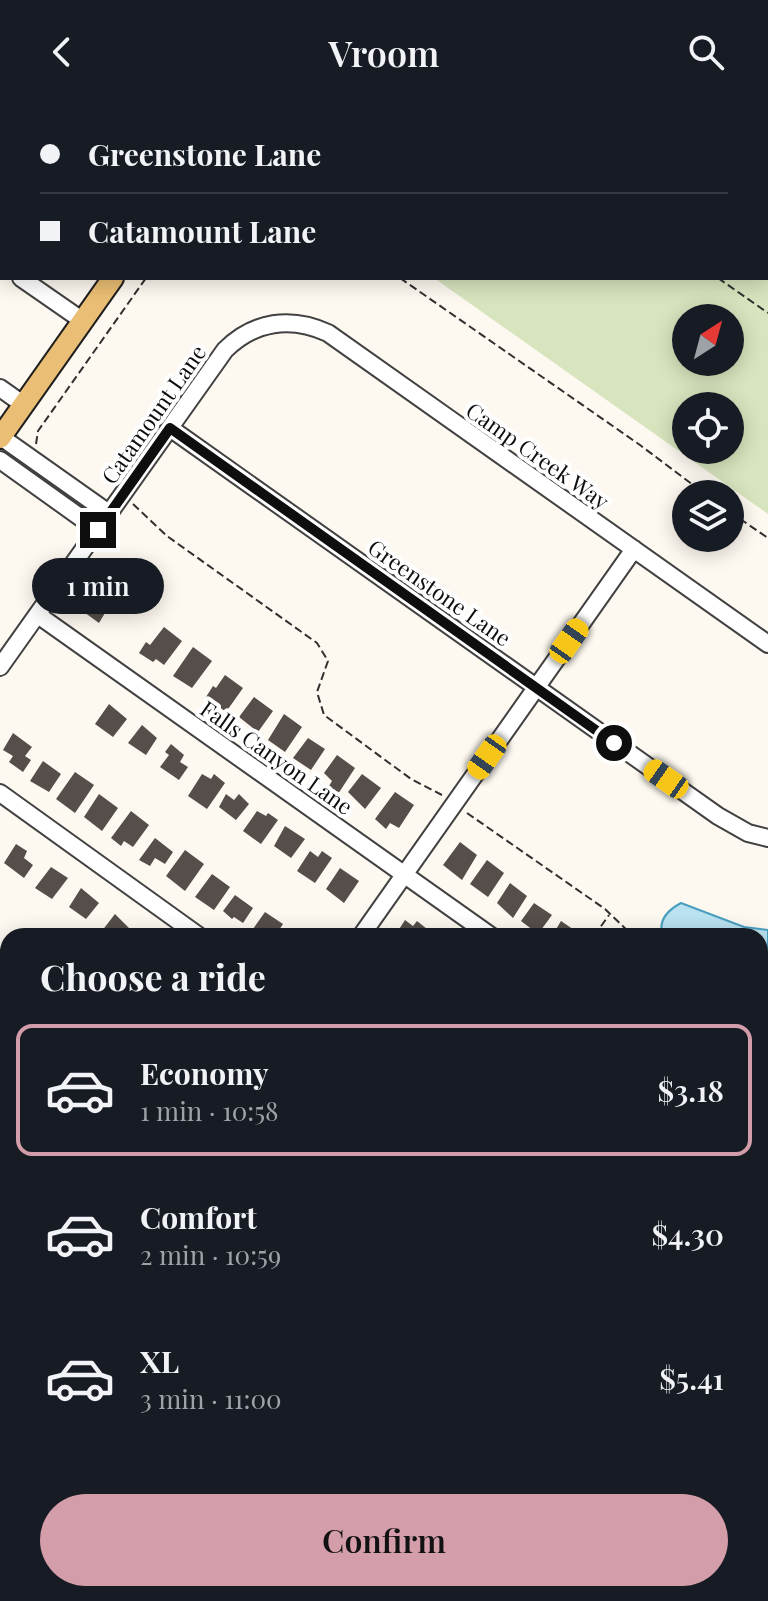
<!DOCTYPE html>
<html lang="en">
<head>
<meta charset="utf-8">
<style>
	:root { --surface:#171b24; --page:#20242c; --text:#f1f3f6; --muted:#9ea1a6; --line:#363941; --accent:#d39da9 }
	body { margin:0; font-family:"Playfair Display",serif; background:var(--page); color:var(--text); height:100vh; display:flex; flex-direction:column; font-size:30px; white-space:nowrap }
	* { box-sizing:border-box; margin:0 }
	p { font-size:26px; color:var(--muted) }
	.icon { flex:none; width:44px; height:44px; fill:none; stroke:currentColor; stroke-width:2; stroke-linecap:round; stroke-linejoin:round }
	.map { position:relative; flex:1; overflow:hidden }
	.side { position:absolute; left:0px; top:824px; width:768px; height:674px; display:flex; flex-direction:column; background:var(--surface); border-radius:24px 24px 0 0; box-shadow:0 4px 20px #0003 }
	.side>* { flex:none }
	.top-card { position:absolute; left:0px; top:0px; width:768px; height:176px; box-shadow:0 4px 20px #0003; display:grid; align-content:center; height:176px; padding:0 40px; background:var(--surface) }
	.needle { width:52px; rotate:36deg }
	.fabs { position:absolute; left:672px; top:200px; display:grid; gap:16px }
	.fabs a { display:grid; place-items:center; width:72px; height:72px; border-radius:50%; background:var(--surface); box-shadow:0 4px 20px #0003; font-size:40px }
	.end { position:absolute; width:36px; height:36px; margin:-18px; border:10px solid #0e0e0e; background:#fff; box-shadow:0 0 0 4px #fff }
	.from { border-radius:50% }
	.bubble { position:absolute; height:56px; border-radius:28px; background:var(--surface); box-shadow:0 4px 20px #0003; font-size:26px; font-weight:600; line-height:56px; text-align:center }
	.car { position:absolute; width:24px; height:48px; margin:-24px -12px; border-radius:10px; box-shadow:0 0 6px 2px #0007; background:linear-gradient(#f5c518 24%,#345 0 40%,#f5c518 0 76%,#345 0 86%,#f5c518 0) }
	.top-card b { display:flex; align-items:center; gap:28px; height:76px; font-size:30px }
	.top-card b+b { border-top:2px solid var(--line) }
	.top-card i { width:20px; height:20px; background:var(--text) }
	ul { padding:0; list-style:none }
	li { display:flex; align-items:center; gap:24px; height:132px; margin:0 16px 12px; padding:0 24px; border:4px solid transparent; border-radius:16px }
	li div { flex:1 }
	li b { display:block; font-size:30px }
	li em { font-style:normal; font-weight:600 }
	li.current { border-color:var(--accent) }
	li>.icon { width:72px; height:72px; stroke-width:1.5 }
	h2 { padding:0 40px; font-size:36px; line-height:96px }
	.cta { display:flex; gap:16px; margin-top:auto; padding:16px 40px }
	.cta a { flex:1; height:92px; border-radius:48px; background:var(--accent); color:#111; font-size:32px; font-weight:600; line-height:92px; text-align:center }
	header { display:flex; justify-content:space-between; align-items:center; height:104px; padding:0 40px; background:var(--surface); font-size:36px; font-weight:600 }
	.map>svg:first-child { display:block }
</style>
</head>
<body>
<header><svg class="icon" aria-label="back" viewBox="0 0 24 24"><path d="M15 5l-7 7 7 7"/></svg>Vroom<svg class="icon" aria-label="search" viewBox="0 0 24 24"><circle cx="10" cy="10" r="6"/><path d="M15 15l6 6"/></svg></header>
<div class="map">
<svg width="768" height="1497" viewBox="0 0 768 1497">
	<rect width="100%" height="100%" fill="#fdf9f0"/>
	<path fill="#d7e4bd" fill-rule="evenodd" d="M236 0H768V410L434 174H766V2H235ZM686 214H730V258H686ZM686 302H730V346H686Z"/>
	<path fill="#bae2f0" stroke="#499fbf" stroke-width="2" d="M681 799 744 823 768 826V912L760 907V832H663C657 816 668 806 681 799Z
		M768 1378V1453L760 1454V1380Z"/>
	<path fill="#554e4b" d="M90 484 111 499 99 519 77 503Z
		M164 523 182 537 164 561 156 555 153 558 139 549 146 538 150 541Z
		M193 543 212 557 192 584 173 572Z
		M225 571 243 584 226 608 206 593 213 582 216 584Z
		M254 593 273 607 258 628 239 613Z
		M109 600 127 615 113 633 95 620Z
		M284 610 302 623 285 648 268 636Z
		M142 621 157 634 146 651 128 639Z
		M13 629 32 643 25 652 31 656 23 668 9 658 13 652 3 646Z
		M308 634 325 645 311 666 293 654Z
		M171 640 184 651 180 658 188 663 179 676 160 663 169 651 165 648Z
		M337 651 355 664 338 690 329 682 332 677 324 669Z
		M43 657 61 670 49 688 30 677Z
		M75 668 94 681 75 709 56 695Z
		M202 670 211 675 214 670 225 679 207 705 188 692Z
		M362 670 381 684 365 705 348 688Z
		M395 688 414 701 399 724 390 719 386 725 375 715Z
		M99 690 118 704 102 727 84 713Z
		M226 690 234 696 239 690 249 700 236 716 219 703Z
		M131 707 149 721 133 743 124 737 121 742 111 734Z
		M257 707 266 712 268 709 278 716 261 740 243 727Z
		M285 722 305 735 291 754 274 742Z
		M155 734 173 748 165 760 155 754 150 762 139 756Z
		M460 738 477 751 462 776 443 761Z
		M16 740 27 747 24 754 33 761 24 774 4 759Z
		M185 746 204 760 185 787 166 772Z
		M310 747 318 753 322 747 332 754 315 779 297 767Z
		M487 756 504 769 488 793 470 780Z
		M51 763 68 774 52 795 35 784Z
		M340 764 359 777 344 799 326 785Z
		M212 770 230 783 214 806 195 793Z
		M510 779 527 792 513 814 497 799Z
		M81 784 99 799 86 815 69 803Z
		M235 791 253 804 243 819 234 813 232 815 223 807Z
		M534 799 552 811 538 830 521 817Z
		M265 808 283 820 275 832H248Z
		M115 810 130 825 125 832H98Z
		M405 816 413 822 417 817 427 825 422 832H398L396 830Z
		M561 817 580 830 578 832H552Z
		M0 844 8 851V868L0 862Z
		M8 922V962L0 956V934Z
		M768 958V994L761 988 764 983 760 980V970Z
		M763 1065 768 1068V1098L760 1092V1070Z
		M760 1146 768 1151V1166L760 1177Z
		M768 1246V1269H767L762 1247Z
		M14 1490H22L31 1497H9Z
		M417 1490H441L451 1497H422L415 1492Z"/>
	<g fill="none" stroke-linecap="round" stroke-linejoin="round">
		<g stroke="#414141" stroke-width="20">
			<path id="minor" d="M0 160 2 161
				M21 174 83 217
				M0 284 24 301
				M170 324 718 712 748 729 768 734
				M1 333 110 410
				M0 356 98 426
				M38 511 491 832
				M0 563 225 246C254 217 291 212 328 229L768 540
				M0 689 199 832
				M361 832 634 445
				M760 1022 768 1028
				M760 1215 768 1216
				M0 1241 8 1230
				M0 1267 8 1273
				M365 1490 371 1497
				M626 1497 637 1490"/>
		</g>
		<g stroke="#1f1f1f" stroke-width="24">
			<path id="major" d="M235 2 236 0
				M0 334 113 174"/>
		</g>
		<path stroke="#303030" stroke-width="2" stroke-dasharray="8 4" stroke-linecap="butt" d="M472 0 475 2
			M400 174 640 341 705 390
			M718 174 768 209
			M36 340 38 327 146 174
			M133 400 167 432 317 539 328 557 317 588 324 611 411 675 442 691
			M730 408 768 434
			M467 709 605 805 633 832
			M594 832 609 811
			M760 922 768 928
			M3 1217 8 1210
			M388 1497 391 1490
			M668 1497 669 1490"/>
		<use href="#minor" stroke="#fff" stroke-width="16"/>
		<use href="#major" stroke="#eabe74" stroke-width="20"/>
	</g>
	<g fill="none" stroke-linecap="round" stroke-linejoin="round">
		<path stroke="#0e0e0e" stroke-width="10" d="M98 426 170 324 614 639"/>
	</g>
	<g text-anchor="middle" dominant-baseline="central" stroke-width="8" stroke-linejoin="round" paint-order="stroke">
		<g font-size="22" fill="#0e0e0e" stroke="#fff">
			<text transform="translate(153 310) rotate(-55)">Catamount Lane</text>
			<text transform="translate(538 351) rotate(35)">Camp Creek Way</text>
			<text transform="translate(440 488) rotate(35)">Greenstone Lane</text>
			<text transform="translate(277 653) rotate(35)">Falls Canyon Lane</text>
		</g>
	</g>
</svg>
<div class="fabs">
<a><svg class="needle" viewBox="-14 -14 28 28"><path d="M0-13l5 13h-10z" fill="#e53935"/><path d="M0 13l5-13h-10z" fill="#9ea1a6"/></svg></a>
<a><svg class="icon" aria-label="locate" viewBox="0 0 24 24"><circle cx="12" cy="12" r="6"/><path d="M12 2v4M12 18v4M2 12h4M18 12h4"/></svg></a>
<a><svg class="icon" aria-label="layers" viewBox="0 0 24 24"><path d="M12 4l9 5-9 5-9-5zM3 14l9 5 9-5"/></svg></a>
</div>
<i class="end from" style="left:614px;top:639px"></i>
<i class="end" style="left:98px;top:426px"></i>
<div class="bubble" style="left:32px;top:454px;width:132px">1 min</div>
<i class="car" style="left:569px;top:537px;rotate:35deg"></i>
<i class="car" style="left:487px;top:653px;rotate:215deg"></i>
<i class="car" style="left:666px;top:675px;rotate:305deg"></i>
<div class="top-card">
<b><i class="from"></i>Greenstone Lane</b>
<b><i></i>Catamount Lane</b>
</div>
<section class="side">
<h2>Choose a ride</h2>
<ul>
<li class="current"><svg class="icon" aria-label="car" viewBox="0 0 24 24"><path d="M5 17H2v-5l4-1 3-4h7l3 4 3 1v5h-3M9 17h6M6 11h13"/><circle cx="7" cy="17" r="2"/><circle cx="17" cy="17" r="2"/></svg><div><b>Economy</b><p>1 min · 10:58</p></div><em>$3.18</em></li>
<li><svg class="icon" aria-label="car" viewBox="0 0 24 24"><path d="M5 17H2v-5l4-1 3-4h7l3 4 3 1v5h-3M9 17h6M6 11h13"/><circle cx="7" cy="17" r="2"/><circle cx="17" cy="17" r="2"/></svg><div><b>Comfort</b><p>2 min · 10:59</p></div><em>$4.30</em></li>
<li><svg class="icon" aria-label="car" viewBox="0 0 24 24"><path d="M5 17H2v-5l4-1 3-4h7l3 4 3 1v5h-3M9 17h6M6 11h13"/><circle cx="7" cy="17" r="2"/><circle cx="17" cy="17" r="2"/></svg><div><b>XL</b><p>3 min · 11:00</p></div><em>$5.41</em></li>
</ul>
<div class="cta"><a>Confirm</a></div>
</section>
</div>
</body>
</html>
